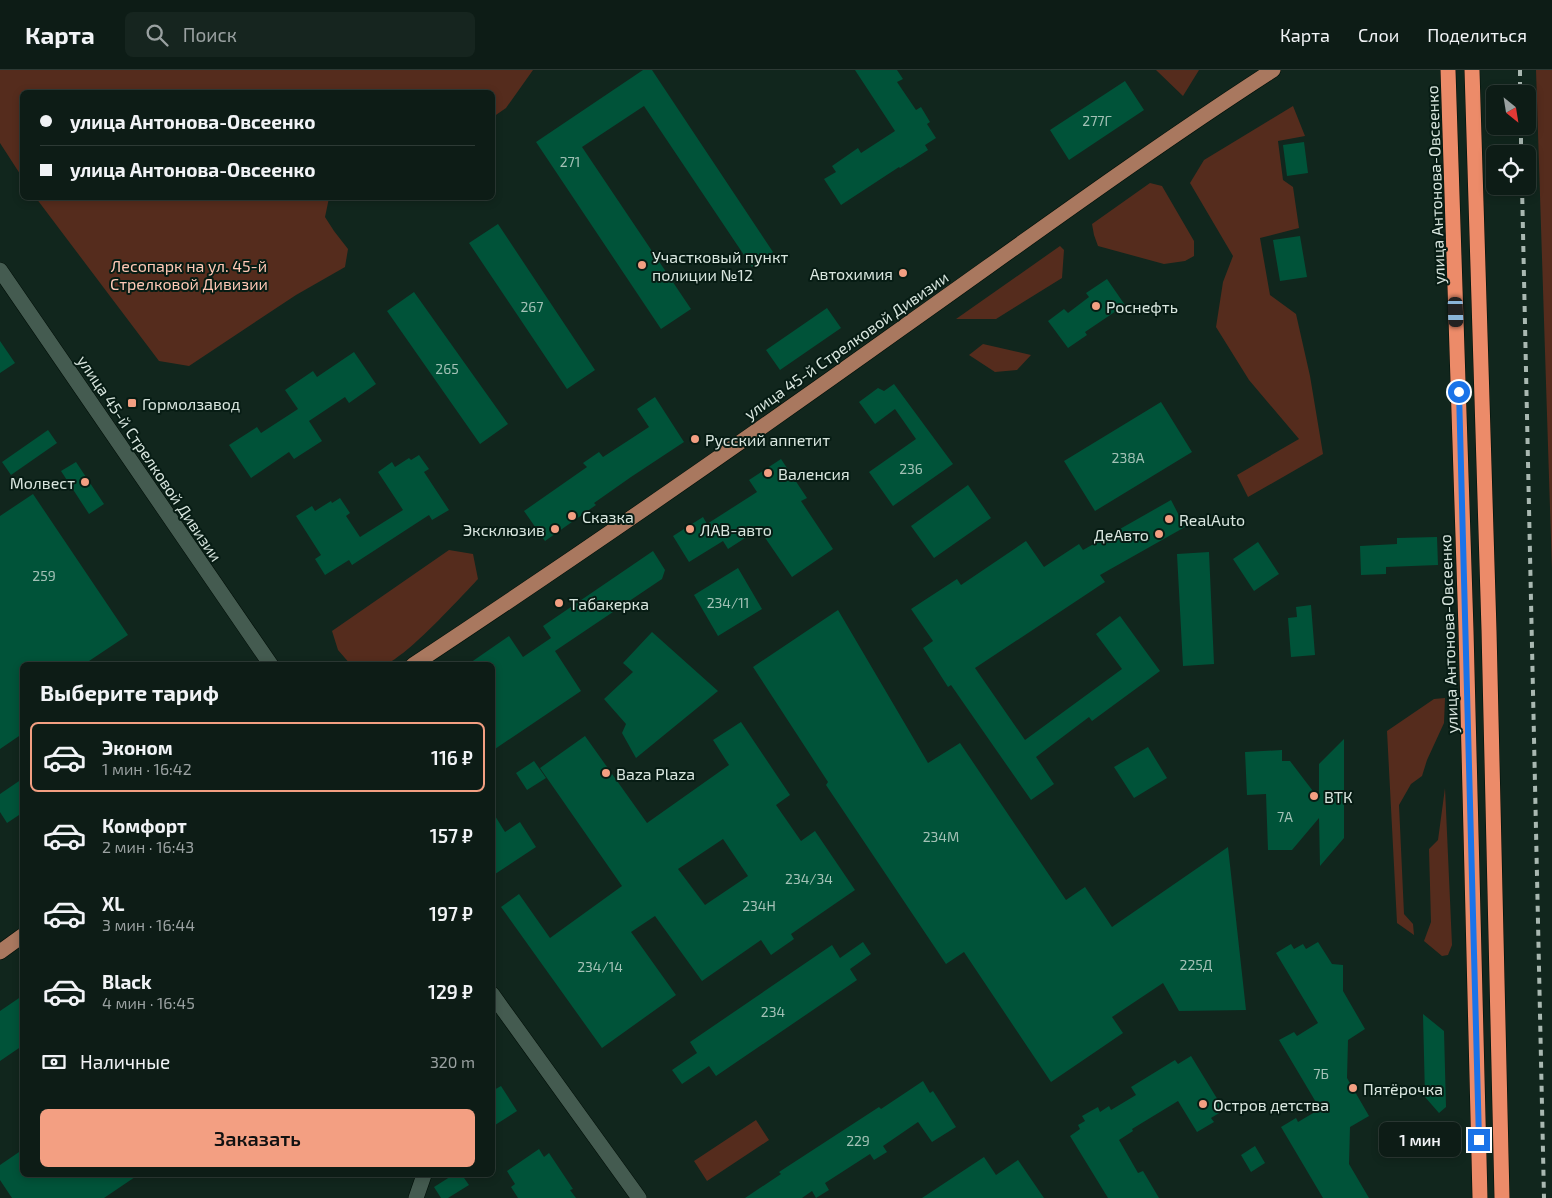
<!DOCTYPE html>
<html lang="ru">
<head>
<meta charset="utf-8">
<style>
	:root { --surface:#0d1c16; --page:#16251f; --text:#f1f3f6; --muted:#9aa1a1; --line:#2d3a35; --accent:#f39f82 }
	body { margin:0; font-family:"Exo 2",sans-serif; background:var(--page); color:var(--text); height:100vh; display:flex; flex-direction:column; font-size:19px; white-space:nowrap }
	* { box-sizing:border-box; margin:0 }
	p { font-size:16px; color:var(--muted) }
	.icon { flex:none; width:28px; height:28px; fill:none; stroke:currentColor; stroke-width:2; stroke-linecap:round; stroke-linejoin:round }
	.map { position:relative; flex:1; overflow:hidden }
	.panel { position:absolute; left:20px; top:592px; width:475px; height:515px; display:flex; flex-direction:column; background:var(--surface); border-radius:8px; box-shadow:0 2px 8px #0003,0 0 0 1px var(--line) }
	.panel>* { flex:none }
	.banner { position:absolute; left:20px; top:20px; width:475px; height:110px; border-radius:8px; box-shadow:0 2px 8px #0003,0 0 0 1px var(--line); display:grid; align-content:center; height:110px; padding:0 20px; background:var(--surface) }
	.needle { width:32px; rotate:150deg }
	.fabs { position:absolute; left:1486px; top:15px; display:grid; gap:10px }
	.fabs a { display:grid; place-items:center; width:50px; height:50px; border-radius:8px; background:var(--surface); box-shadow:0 2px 8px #0003,0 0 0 1px var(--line); font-size:25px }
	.end { position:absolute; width:22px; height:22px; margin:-11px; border:6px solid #1a73e8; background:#fff; box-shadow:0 0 0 2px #fff }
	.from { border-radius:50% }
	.bubble { position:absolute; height:35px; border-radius:8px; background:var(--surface); box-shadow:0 2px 8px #0003,0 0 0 1px var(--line); font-size:16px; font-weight:600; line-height:35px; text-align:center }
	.car { position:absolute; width:15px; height:30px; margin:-15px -8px; border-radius:6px; box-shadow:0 0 4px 1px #0007; background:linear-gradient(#222 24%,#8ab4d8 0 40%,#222 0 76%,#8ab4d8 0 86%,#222 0) }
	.banner b { display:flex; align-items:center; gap:18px; height:48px; font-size:19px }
	.banner b+b { border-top:1px solid var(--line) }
	.banner i { width:12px; height:12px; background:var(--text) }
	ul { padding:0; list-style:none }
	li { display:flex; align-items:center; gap:15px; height:70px; margin:0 10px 8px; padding:0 10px; border:2px solid transparent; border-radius:8px }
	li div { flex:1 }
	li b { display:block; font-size:19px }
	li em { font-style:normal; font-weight:600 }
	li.on { border-color:var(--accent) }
	li>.icon { width:45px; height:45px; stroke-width:1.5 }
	h2 { padding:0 20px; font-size:22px; line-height:60px }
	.pay { display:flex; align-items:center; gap:12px; height:55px; padding:0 20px; font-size:19px }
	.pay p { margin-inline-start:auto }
	.primary-button { display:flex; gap:10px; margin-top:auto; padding:10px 20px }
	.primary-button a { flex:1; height:58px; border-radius:8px; background:var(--accent); color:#111; font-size:20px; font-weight:600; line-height:58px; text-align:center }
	header { display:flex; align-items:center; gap:30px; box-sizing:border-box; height:70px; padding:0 25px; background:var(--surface); border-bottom:1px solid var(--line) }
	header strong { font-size:24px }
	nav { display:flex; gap:28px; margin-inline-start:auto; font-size:18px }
	.search { width:350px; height:45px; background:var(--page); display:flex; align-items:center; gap:12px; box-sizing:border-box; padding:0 18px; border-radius:8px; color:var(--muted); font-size:19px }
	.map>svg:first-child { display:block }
</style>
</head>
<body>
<header>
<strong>Карта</strong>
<div class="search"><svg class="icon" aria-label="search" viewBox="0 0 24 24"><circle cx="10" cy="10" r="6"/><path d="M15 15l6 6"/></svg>Поиск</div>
<nav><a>Карта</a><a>Слои</a><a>Поделиться</a></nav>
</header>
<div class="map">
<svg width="1552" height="1128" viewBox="0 0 1552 1128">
	<rect width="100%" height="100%" fill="#11261d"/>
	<path fill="#552c1d" d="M0 0H533L506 38 493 47 492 22H22V107L0 73Z
		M1156 0H1199L1183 26Z
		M1536 0H1552V501Z
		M1293 36 1305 66 1278 71 1283 110 1293 117 1299 158 1260 168 1270 225 1296 244 1310 306 1323 384 1248 427 1237 405 1299 369 1249 310 1216 257 1223 212 1233 186 1190 113 1204 90Z
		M1150 113 1162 116 1194 171V186L1185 191 1164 194 1098 176 1094 165 1092 154Z
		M36 128H329L325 147 334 161 348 179 345 197 296 225 189 296 159 291Z
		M1060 176 1064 180 1062 208 996 249H956Z
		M983 274 1031 285 1017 300 995 302 969 285Z
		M449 480 473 484 478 509C461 527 403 591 383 595 373 597 361 595 351 595L338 580 332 561Z
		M1445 628 1444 653 1427 690 1422 706 1411 714 1399 735 1404 844 1413 854 1414 865 1397 853 1387 661 1434 629Z
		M1445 718 1452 875 1448 885 1442 886 1424 871 1431 852 1429 779 1438 770Z
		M756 1050 769 1070 707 1111 694 1091Z"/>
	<path fill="#005339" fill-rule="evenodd" d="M643 0H652L773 182 752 197 644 36 582 77 691 239 661 259 536 72Z
		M855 0H897L903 9 897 12 916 40 921 37 930 52 927 54 936 68 925 75 928 80 900 98 899 97 841 135 824 109 836 102 832 96 858 78 861 83 895 61Z
		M1125 11 1144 40 1069 90 1050 60Z
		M1304 72 1308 103 1287 106 1283 75Z
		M498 154 595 300 567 319 469 173Z
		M1300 166 1307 207 1280 211 1273 170Z
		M1107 209 1125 235 1085 262 1087 265 1068 278 1048 251 1064 239 1068 243 1089 227 1086 223Z
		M414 222 508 354 480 374 387 241Z
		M827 238 841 258 780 300 766 280Z
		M0 271 15 293 0 303Z
		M354 282 376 314 349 333 345 327 309 351 322 371 294 389 289 382 251 408 229 375 257 357 261 363 298 339 285 320 313 301 317 307Z
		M894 314 953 394 893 436 869 402 916 369 895 339 875 354 859 332 878 318 884 321Z
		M655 327 684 372 631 407 594 433 596 435 545 471 524 441 587 397 583 393 599 382 603 387 649 357 637 339Z
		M1161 332 1192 382 1095 441 1064 391Z
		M48 360 57 373 11 405 2 392Z
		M419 385 429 399 424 402 449 440 432 450 429 445 352 495 349 490 325 505 315 489 321 485 296 446 312 436 315 441 331 431 332 433 340 428 350 443 346 446 360 467 403 440 378 402 392 392 395 397 409 388 411 390Z
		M781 389 807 428 801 431 833 479 792 507 759 459 728 479 723 471 689 492 673 466 703 447 707 454 757 422 749 410Z
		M76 392 104 434 89 444 61 401Z
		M968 415 991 448 934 488 911 456Z
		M33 424 128 565 83 595H22V664L0 679V446Z
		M1171 430 1185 457 1100 505 1105 512 975 598 1025 670 1122 599 1096 564 1120 546 1160 601 1092 651 1089 647 1036 687 1054 714 1031 730 951 615 948 617 923 578 933 571 911 539 957 509 961 515 1026 471 1044 497 1079 474 1083 480Z
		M1437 467 1438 495 1386 497V504L1361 505 1360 476 1397 474V468Z
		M1258 472 1279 504 1254 521 1233 489Z
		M653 481 665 500 662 509 555 581 581 621 492 681V595H467L509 566 523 587 551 568 543 556Z
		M1209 482 1214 594 1183 596 1177 484Z
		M738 498 762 539 718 566 694 525Z
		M1311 535 1315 585 1291 587 1288 548 1297 547 1296 537Z
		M838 540 928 693 960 673 1066 830 1085 817 1112 857 1228 777 1246 940 1179 941 1163 913 1112 947 1123 963 1051 1012 964 882 946 894 826 715 828 712 753 597Z
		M652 562 718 621 636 688 622 663 626 654 604 629 633 602 623 593Z
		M741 652 790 725 776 735 801 771 815 761 855 820 791 864 794 869 771 885 761 870 702 911 655 846 631 862 676 925 602 978 501 837 519 824 550 868 622 816 540 698 585 666 647 753 729 695 713 670ZM723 769 748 806 705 835 678 799Z
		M1344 669V768L1320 796 1319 748 1292 780H1268L1266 724 1247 725 1245 682 1282 680V691H1290L1319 729V694Z
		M1148 677 1167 708 1134 728 1114 697Z
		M534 691 546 708 527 720 516 703Z
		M22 709V743L7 753 0 742V724Z
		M492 741 505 762 520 752 536 777 492 806Z
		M863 872 871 884 850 899 857 910 716 1006 709 996 682 1014 672 1000 697 983 690 972 832 875 840 888Z
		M1318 872 1332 894 1343 895V921L1365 959 1348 970 1347 1008 1369 1046 1350 1057 1349 1094 1369 1128H1323L1281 1057 1296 1048 1298 1052 1320 1039 1279 970 1294 962 1297 966 1318 953 1276 883 1291 874 1294 879 1303 874 1306 879Z
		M22 926V976L0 991V941Z
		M1423 944 1444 961 1446 1037 1439 1043 1425 1027Z
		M1191 986 1224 1040 1211 1048 1214 1052 1197 1062 1178 1031 1132 1059 1133 1061 1119 1070 1138 1103 1143 1101 1159 1128H1108L1070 1066 1080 1059 1078 1055 1085 1051 1082 1046 1098 1037 1100 1042 1109 1036 1111 1040 1136 1025 1131 1017 1175 990 1178 994Z
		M923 1011 930 1023 933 1021 956 1057 932 1072 918 1052 883 1076 887 1082 874 1090 870 1084 825 1113 829 1120 816 1128 812 1121 802 1128H745L781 1104 779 1102 879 1037 881 1039Z
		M501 1016 517 1041 492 1057V1021Z
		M1255 1076 1265 1093 1251 1102 1241 1085Z
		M539 1079 544 1087 549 1083 573 1119 570 1120 576 1128H518L511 1117 515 1114 507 1101Z
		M22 1080V1105H138L104 1128H12L0 1110V1095Z
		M984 1087 996 1105 1018 1090 1044 1128H922Z
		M453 1105H462L469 1115 448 1128H441L434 1117Z"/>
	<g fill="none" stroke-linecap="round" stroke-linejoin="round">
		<g stroke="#000e07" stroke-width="16">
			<path id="minor" d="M0 200 271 595
				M492 924 639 1128
				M416 1128 424 1105"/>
		</g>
		<g stroke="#000e07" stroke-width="16">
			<path id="major" d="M413 595C578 486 741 373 902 258 1025 171 1146 82 1273 0
				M0 882 22 866"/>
		</g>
		<g stroke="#000e07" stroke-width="16">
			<path id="highway" d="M1448 0 1466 560 1480 1128
				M1472 0 1489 560 1502 1128"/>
		</g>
		<use href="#minor" stroke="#445b50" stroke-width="15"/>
		<use href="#major" stroke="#a9785f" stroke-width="15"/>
		<use href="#highway" stroke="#ec8b69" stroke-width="15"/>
		<path stroke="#a9b8b1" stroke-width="4" stroke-dasharray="6 6" stroke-linecap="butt" d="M1520 0V24
			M1521 56V84
			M1522 116 1544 1128"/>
	</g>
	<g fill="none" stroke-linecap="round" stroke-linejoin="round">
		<path stroke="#1a73e8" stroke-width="6" d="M1459 322 1479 1070"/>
	</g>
	<g fill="#f39f82" stroke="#071c14" stroke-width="2">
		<circle cx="642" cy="195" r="5"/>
		<circle cx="903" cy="203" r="5"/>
		<circle cx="1096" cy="236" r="5"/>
		<rect x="127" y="328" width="10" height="10" rx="2.5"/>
		<circle cx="695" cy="369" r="5"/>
		<circle cx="768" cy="403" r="5"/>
		<circle cx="85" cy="412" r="5"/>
		<circle cx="572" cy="446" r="5"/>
		<circle cx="1169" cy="449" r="5"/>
		<circle cx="555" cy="459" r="5"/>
		<circle cx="690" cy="459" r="5"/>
		<circle cx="1159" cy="464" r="5"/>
		<circle cx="559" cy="533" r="5"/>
		<circle cx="606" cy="703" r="5"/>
		<circle cx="1314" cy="726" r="5"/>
		<circle cx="1353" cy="1018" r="5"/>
		<circle cx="1203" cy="1034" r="5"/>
	</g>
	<g text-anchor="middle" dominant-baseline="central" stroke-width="4" stroke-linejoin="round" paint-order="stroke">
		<g font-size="14" fill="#a3c1b6">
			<text x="1097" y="50">277Г</text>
			<text x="570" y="91">271</text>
			<text x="532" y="236">267</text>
			<text x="447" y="298">265</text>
			<text x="1128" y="387">238А</text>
			<text x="911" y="398">236</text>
			<text x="44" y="505">259</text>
			<text x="728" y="532">234/11</text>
			<text x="1285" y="746">7А</text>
			<text x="941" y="766">234М</text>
			<text x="809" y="808">234/34</text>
			<text x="759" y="835">234Н</text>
			<text x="1196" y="894">225Д</text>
			<text x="600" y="896">234/14</text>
			<text x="773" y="941">234</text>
			<text x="1321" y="1003">7Б</text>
			<text x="858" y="1070">229</text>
		</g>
		<g font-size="16" fill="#d9e6df" stroke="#071c14">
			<text transform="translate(1435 115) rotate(-92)">улица Антонова-Овсеенко</text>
			<text transform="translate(846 275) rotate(-35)">улица 45-й Стрелковой Дивизии</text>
			<text transform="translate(150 388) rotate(56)">улица 45-й Стрелковой Дивизии</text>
			<text transform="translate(1448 564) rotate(-92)">улица Антонова-Овсеенко</text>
		</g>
		<g font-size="16" fill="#d9e6df" stroke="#071c14" text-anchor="start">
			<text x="652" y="186">Участковый пункт<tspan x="652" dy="18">полиции №12</tspan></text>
			<text x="893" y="203" text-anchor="end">Автохимия</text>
			<text x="1106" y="236">Роснефть</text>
			<text x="142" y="333">Гормолзавод</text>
			<text x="705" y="369">Русский аппетит</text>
			<text x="778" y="403">Валенсия</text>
			<text x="75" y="412" text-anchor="end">Молвест</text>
			<text x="582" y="446">Сказка</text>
			<text x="1179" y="449">RealAuto</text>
			<text x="545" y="459" text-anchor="end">Эксклюзив</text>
			<text x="700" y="459">ЛАВ-авто</text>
			<text x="1149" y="464" text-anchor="end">ДеАвто</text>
			<text x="569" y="533">Табакерка</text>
			<text x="616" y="703">Baza Plaza</text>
			<text x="1324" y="726">ВТК</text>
			<text x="1363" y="1018">Пятёрочка</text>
			<text x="1213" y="1034">Остров детства</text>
		</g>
		<g font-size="16" fill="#ffc8b5" stroke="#071c14">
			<text x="189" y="195">Лесопарк на ул. 45-й<tspan x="189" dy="18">Стрелковой Дивизии</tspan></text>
		</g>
	</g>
</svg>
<div class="fabs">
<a><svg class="needle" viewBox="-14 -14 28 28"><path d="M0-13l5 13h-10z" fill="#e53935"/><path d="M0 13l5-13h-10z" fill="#9aa1a1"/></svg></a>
<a><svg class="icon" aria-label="locate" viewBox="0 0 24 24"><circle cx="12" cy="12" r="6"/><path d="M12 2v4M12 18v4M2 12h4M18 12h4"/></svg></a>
</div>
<i class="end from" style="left:1459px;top:322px"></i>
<i class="end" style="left:1479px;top:1070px"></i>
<div class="bubble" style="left:1379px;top:1052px;width:82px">1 мин</div>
<i class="car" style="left:1456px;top:242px;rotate:178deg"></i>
<div class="banner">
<b><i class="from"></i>улица Антонова-Овсеенко</b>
<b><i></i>улица Антонова-Овсеенко</b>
</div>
<section class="panel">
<h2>Выберите тариф</h2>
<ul>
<li class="on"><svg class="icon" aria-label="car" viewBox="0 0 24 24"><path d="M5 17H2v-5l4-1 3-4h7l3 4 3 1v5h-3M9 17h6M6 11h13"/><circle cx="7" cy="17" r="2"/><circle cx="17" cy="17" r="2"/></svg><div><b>Эконом</b><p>1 мин · 16:42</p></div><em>116 ₽</em></li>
<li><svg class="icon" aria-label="car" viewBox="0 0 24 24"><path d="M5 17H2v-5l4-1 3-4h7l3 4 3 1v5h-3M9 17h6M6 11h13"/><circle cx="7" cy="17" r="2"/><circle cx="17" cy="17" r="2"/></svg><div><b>Комфорт</b><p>2 мин · 16:43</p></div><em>157 ₽</em></li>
<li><svg class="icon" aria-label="car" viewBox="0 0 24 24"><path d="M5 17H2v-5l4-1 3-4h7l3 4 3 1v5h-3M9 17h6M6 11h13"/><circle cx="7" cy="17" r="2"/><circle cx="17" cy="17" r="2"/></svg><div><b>XL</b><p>3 мин · 16:44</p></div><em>197 ₽</em></li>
<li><svg class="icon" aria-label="car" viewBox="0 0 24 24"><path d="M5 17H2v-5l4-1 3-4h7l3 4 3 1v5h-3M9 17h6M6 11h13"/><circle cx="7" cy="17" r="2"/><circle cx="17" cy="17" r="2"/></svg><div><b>Black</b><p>4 мин · 16:45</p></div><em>129 ₽</em></li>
</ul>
<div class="pay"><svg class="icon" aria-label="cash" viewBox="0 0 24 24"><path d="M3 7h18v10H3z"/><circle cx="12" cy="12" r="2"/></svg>Наличные<p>320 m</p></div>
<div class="primary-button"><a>Заказать</a></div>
</section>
</div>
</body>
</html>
